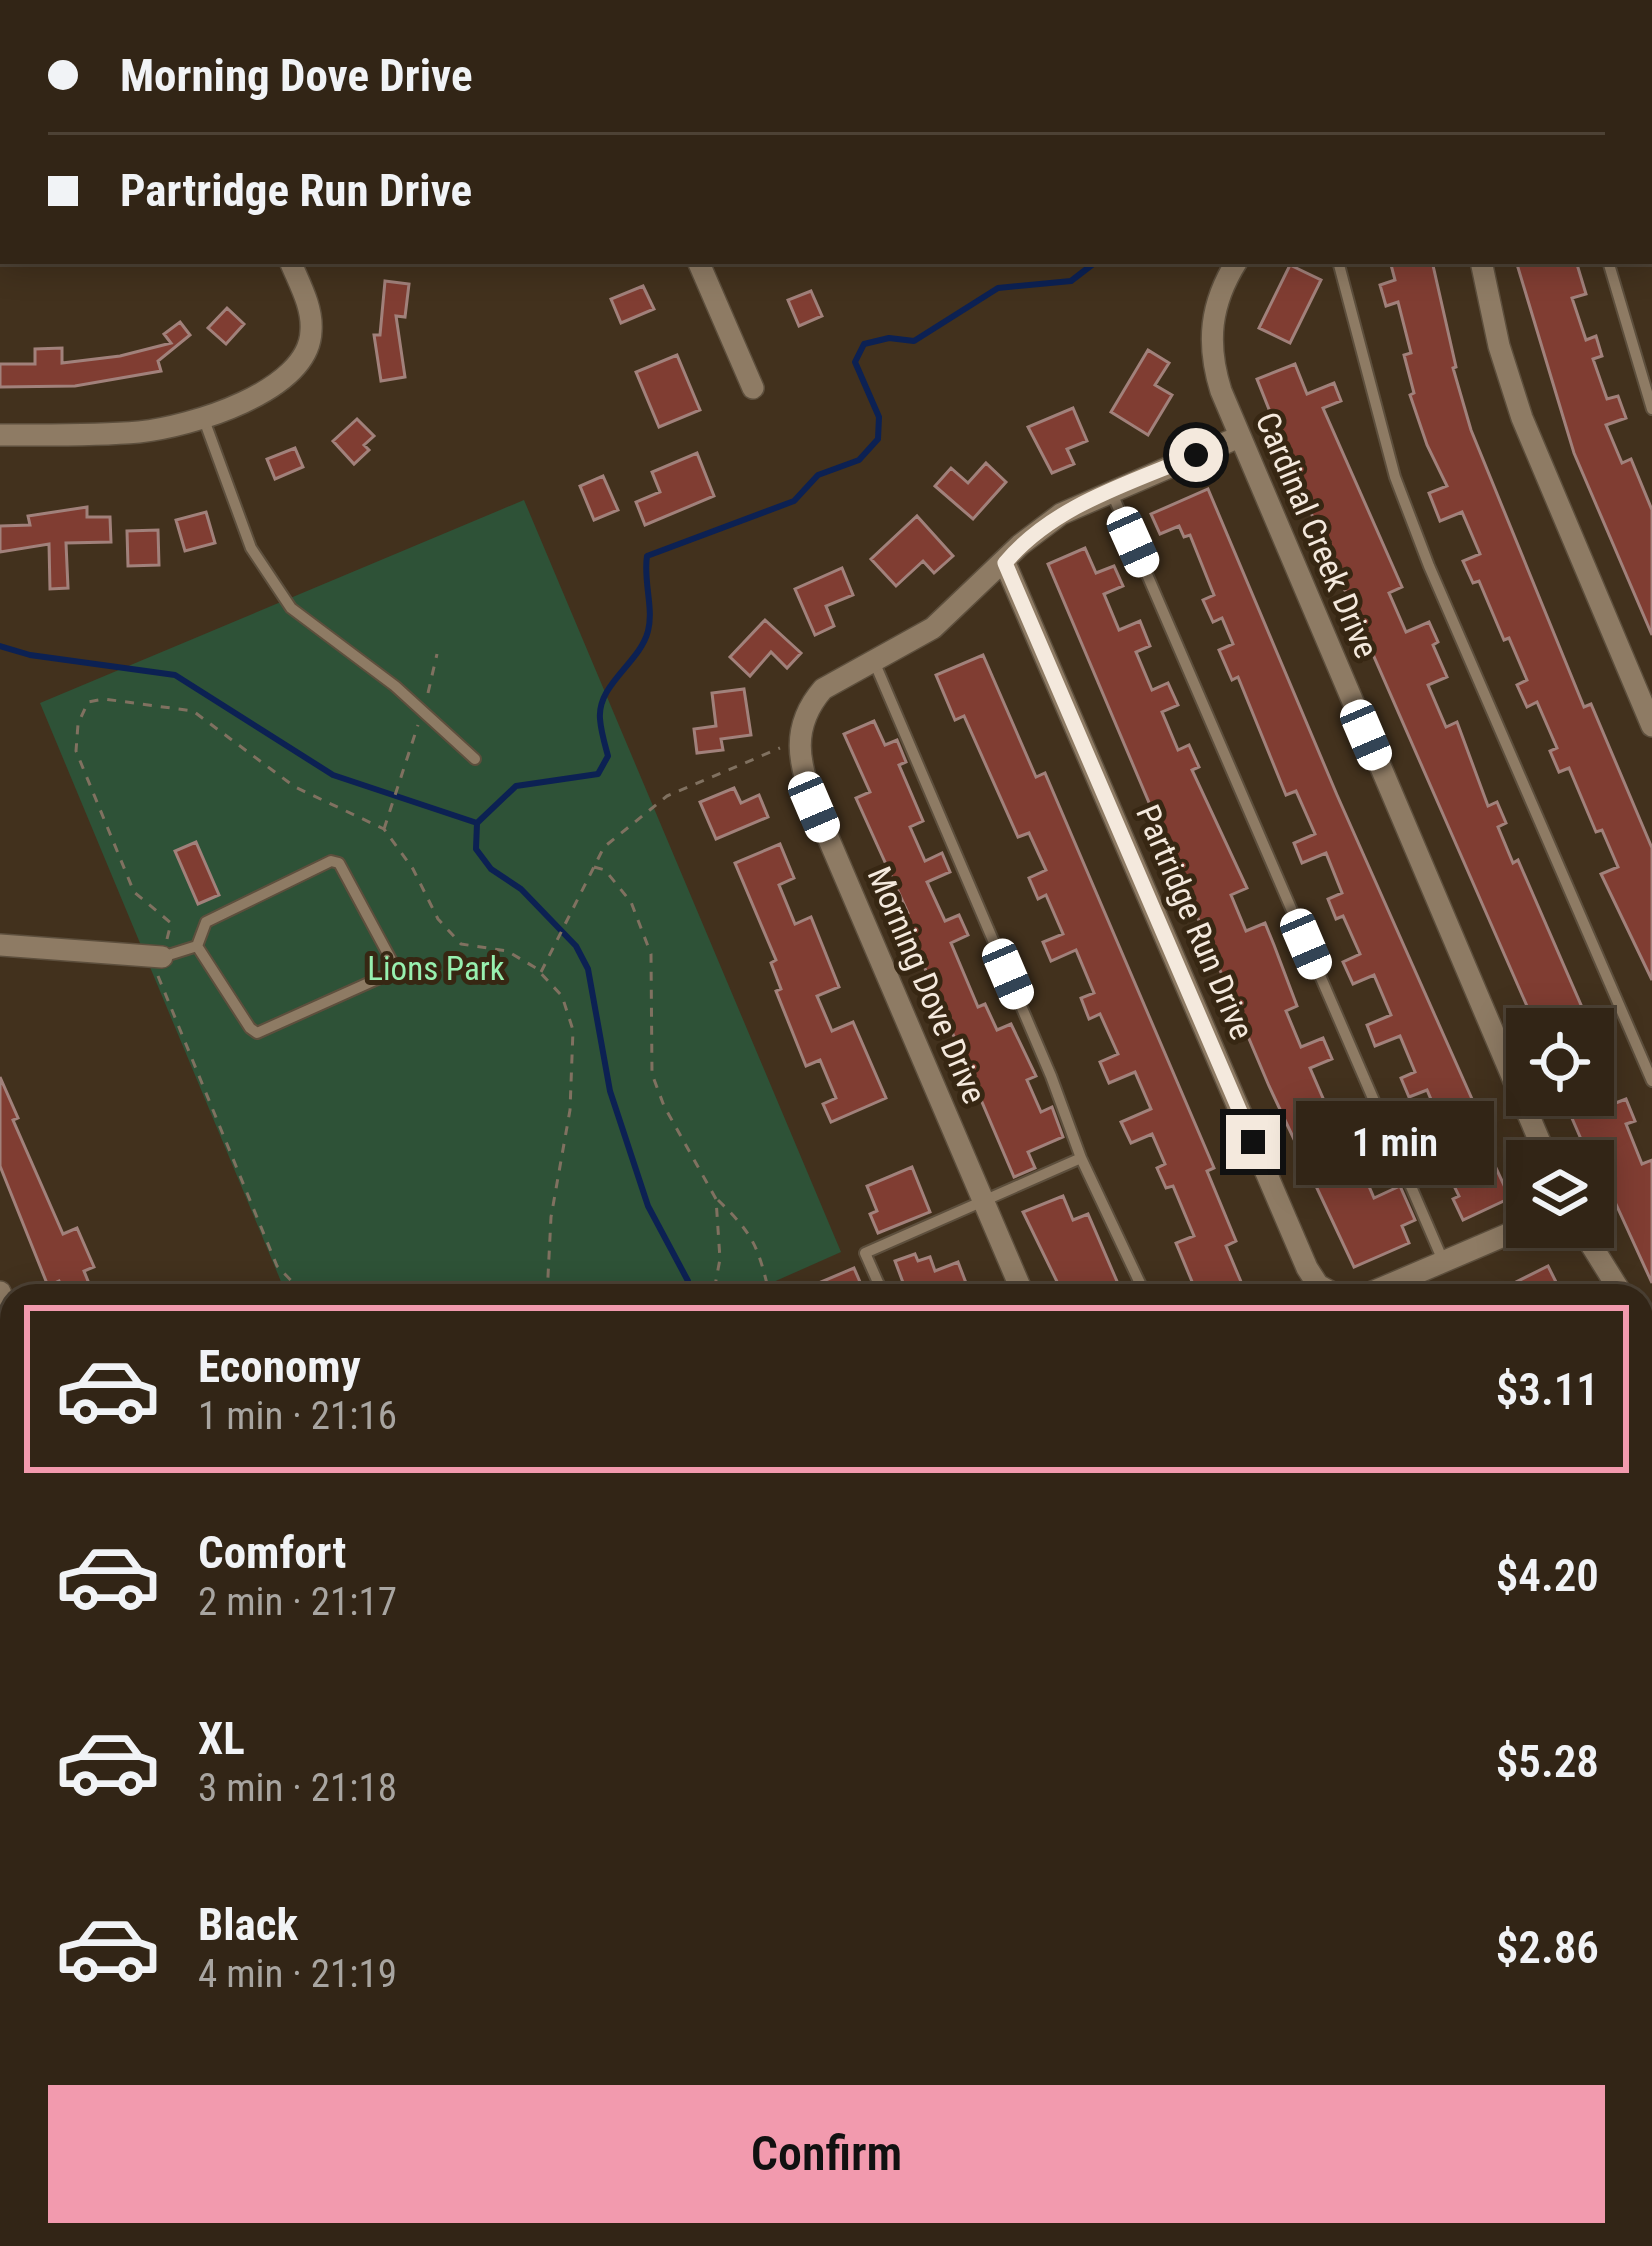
<!DOCTYPE html>
<html lang="en">
<head>
<meta charset="utf-8">
<style>
	:root { --surface:#322516; --page:#3d3123; --text:#f1f3f6; --muted:#a8a5a1; --line:#4d4235; --accent:#f29aae }
	body { margin:0; font-family:"Roboto Condensed",sans-serif; background:var(--page); color:var(--text); height:100vh; display:flex; flex-direction:column; font-size:45px; white-space:nowrap }
	* { box-sizing:border-box; margin:0 }
	p { font-size:39px; color:var(--muted) }
	.icon { flex:none; width:66px; height:66px; fill:none; stroke:currentColor; stroke-width:2; stroke-linecap:round; stroke-linejoin:round }
	.map { position:relative; flex:1; overflow:hidden }
	.panel { position:absolute; left:0px; top:1284px; width:1653px; height:963px; display:flex; flex-direction:column; background:var(--surface); border-radius:36px 36px 0 0; box-shadow:0 6px 30px #0003,0 0 0 3px var(--line) }
	.panel>* { flex:none }
	.guide { position:absolute; left:0px; top:0px; width:1653px; height:264px; box-shadow:0 6px 30px #0003,0 0 0 3px var(--line); display:grid; align-content:center; height:264px; padding:0 48px; background:var(--surface) }
	.tools { position:absolute; left:1506px; top:1008px; display:grid; gap:24px }
	.tools a { display:grid; place-items:center; width:108px; height:108px; border-radius:0px; background:var(--surface); box-shadow:0 6px 30px #0003,0 0 0 3px var(--line); font-size:60px }
	.end { position:absolute; width:54px; height:54px; margin:-27px; border:15px solid #f4e9dd; background:#111; box-shadow:0 0 0 6px #111 }
	.from { border-radius:50% }
	.bubble { position:absolute; height:84px; border-radius:0px; background:var(--surface); box-shadow:0 6px 30px #0003,0 0 0 3px var(--line); font-size:39px; font-weight:600; line-height:84px; text-align:center }
	.car { position:absolute; width:36px; height:72px; margin:-36px -18px; border-radius:15px; box-shadow:0 0 9px 3px #0007; background:linear-gradient(#fff 24%,#345 0 40%,#fff 0 76%,#345 0 86%,#fff 0) }
	.guide b { display:flex; align-items:center; gap:42px; height:114px; font-size:45px }
	.guide b+b { border-top:3px solid var(--line) }
	.guide i { width:30px; height:30px; background:var(--text) }
	ul { padding:21px 0 0; list-style:none }
	li { display:flex; align-items:center; gap:36px; height:168px; margin:0 24px 18px; padding:0 24px; border:6px solid transparent; border-radius:0px }
	li div { flex:1 }
	li b { display:block; font-size:45px }
	li em { font-style:normal; font-weight:600 }
	li.on { border-color:var(--accent) }
	li>.icon { width:108px; height:108px; stroke-width:1.5 }
	.cta { display:flex; gap:24px; margin-top:auto; padding:24px 48px }
	.cta a { flex:1; height:138px; border-radius:0px; background:var(--accent); color:#111; font-size:48px; font-weight:600; line-height:138px; text-align:center }
	.map>svg:first-child { display:block }
</style>
</head>
<body>
<div class="map">
<svg width="1652" height="2246" viewBox="0 0 1652 2246">
	<rect width="100%" height="100%" fill="#42311d"/>
	<path fill="#503a1f" d="M0 2182 12 2186V2235H157L190 2246H0Z"/>
	<path fill="#2e5237" d="M524 500 841 1252 742 1296H287L40 703Z
		M12 1591V1872L0 1880V1598Z"/>
	<g fill="none" stroke-linecap="round" stroke-linejoin="round">
		<path stroke="#0c2153" stroke-width="6" d="M1272 3 1277 0
			M0 646 30 655 175 675 333 775 477 823
			M685 1296 688 1281 648 1206 610 1091 588 969 576 946 521 889 491 869 476 849 477 823 516 786 598 774 608 756C605 745 601 732 600 719 597 684 640 663 648 631 654 608 643 581 647 556L794 501 818 475 859 460 878 439 879 417 855 362 864 344 889 338 914 341 998 288 1071 281 1097 261
			M0 1695 12 1690"/>
	</g>
	<path fill="#803d32" stroke="#a1817b" stroke-width="3" d="M1390 261H1432L1456 367 1453 368 1471 430 1584 707 1591 704 1652 848V980L1601 874 1618 867 1602 830 1596 832 1569 768 1559 772 1550 751 1557 748 1537 702 1527 707 1517 685 1527 680 1509 638 1504 640 1479 581 1473 583 1463 561 1480 554 1462 512 1440 521 1429 493 1447 486 1427 445 1410 395 1414 393 1404 355 1411 353 1398 302 1386 306 1380 285 1395 280Z
		M1516 261H1576L1586 294 1572 298 1586 340 1596 336 1602 356 1593 359 1607 399 1618 396 1626 418 1606 425 1622 463 1631 459 1652 510V635L1574 453Z
		M1290 265 1321 280 1290 343 1259 328Z
		M385 281 409 284 405 317 396 316 405 377 381 381 374 335H380Z
		M643 286 654 309 621 323 611 299Z
		M811 291 822 316 799 326 788 300Z
		M227 308 244 324 226 344 208 328Z
		M180 322 190 335 158 361 161 371 75 386 0 387V364H35V349L62 348V363L120 356 171 343 164 334Z
		M1148 350 1169 363 1155 385 1172 395 1148 435 1111 412Z
		M677 355 700 410 659 427 636 372Z
		M1295 364 1307 394 1334 383 1341 401 1323 408 1402 587 1389 593 1406 632 1429 622 1438 642 1433 645 1447 677 1428 685 1446 727 1457 722 1488 806 1497 802 1506 823 1498 827 1513 863 1518 860 1581 1005 1573 1008 1581 1029H1537L1301 490 1257 379Z
		M1073 408 1087 441 1067 449 1074 464 1052 473 1028 427Z
		M357 419 374 436 364 445 369 450 354 464 333 441Z
		M295 448 303 467 275 479 267 459Z
		M697 453 714 496 645 525 636 502 660 492 652 472Z
		M986 463 1006 482 973 519 935 486 951 468 968 483Z
		M603 476 618 510 594 520 580 486Z
		M1208 489 1337 795 1488 1135 1482 1138 1510 1198 1463 1220 1453 1199 1459 1196 1440 1157 1433 1160 1424 1139 1444 1130 1427 1090 1409 1097 1401 1078 1415 1072 1400 1036 1375 1046 1367 1025 1391 1015 1374 975 1353 984 1343 962 1360 954 1343 916 1336 919 1328 899 1342 893 1326 853 1302 863 1294 843 1315 834 1296 791 1286 795 1238 677 1232 680 1219 650 1233 644 1222 618 1213 622 1203 600 1214 595 1190 535 1184 537 1179 526 1160 534 1151 514Z
		M87 507V517H110L111 542 66 543 68 588 50 589 49 544 0 552V526L30 525 28 516Z
		M206 512 215 543 185 551 176 520Z
		M917 516 953 556 934 573 923 561 896 586 871 559Z
		M158 530 159 565 128 566 127 531Z
		M1085 548 1096 573 1114 566 1123 586 1104 594 1119 630 1140 621 1150 646 1136 652 1152 690 1168 683 1178 705 1162 712 1178 750 1189 745 1199 767 1192 770 1247 888 1231 895 1246 931 1265 923 1274 945 1297 1006 1286 1011 1301 1047 1323 1038 1332 1059 1310 1068 1329 1112 1346 1105 1355 1125 1345 1130 1374 1198 1400 1186 1415 1220 1402 1226 1409 1243 1354 1267 1269 1086 1048 564Z
		M842 568 853 595 826 606 834 626 815 635 795 589Z
		M765 620 801 653 787 668 771 652 750 676 730 657Z
		M983 655 1036 777 1045 773 1214 1168 1207 1171 1236 1241 1226 1246 1247 1296H1198L1176 1243 1194 1236 1173 1186 1166 1188 1157 1168 1165 1164 1152 1134 1131 1143 1121 1122 1151 1109 1135 1072 1109 1083 1100 1062 1118 1054 1100 1014 1089 1019 1081 998 1094 993 1076 950 1051 961 1043 942 1063 934 1046 895 1038 899 1029 878 1046 870 1029 833 1018 837 964 716 955 720 936 675Z
		M744 689 751 735 721 739 723 750 697 753 694 729 716 726 712 693Z
		M874 721 885 745 897 740 906 762 899 765 923 821 910 827 925 861 942 853 950 872 927 882 945 921 959 915 968 935 951 943 978 1007 985 1004 997 1030 1011 1024 1036 1076 1027 1080 1041 1112 1052 1107 1063 1137 1028 1152 1035 1168 1014 1177 926 971 904 915 908 913 856 798 870 792 844 734Z
		M734 788 741 803 759 795 768 817 716 839 700 802Z
		M196 842 219 895 198 904 175 851Z
		M780 844 794 878 779 885 795 924 811 917 839 987 817 996 832 1031 853 1022 886 1098 831 1122 823 1104 836 1098 820 1060 806 1066 776 991 781 989 771 963 776 960 735 863Z
		M1605 1042 1613 1062 1598 1069 1613 1104 1626 1099 1635 1121 1626 1124 1642 1164 1652 1160V1283L1615 1202 1609 1204 1562 1095H1593V1047Z
		M0 1077 18 1118 13 1120 63 1234 77 1228 94 1267 84 1271 94 1296H66L59 1281 48 1286 0 1166Z
		M912 1167 930 1212 878 1233 870 1214 877 1211 867 1186Z
		M1063 1196 1073 1220 1088 1214 1119 1286 1094 1296H1064L1023 1212Z
		M915 1254 918 1261 930 1257 935 1271 958 1262 971 1296H908L895 1261Z
		M1548 1266 1563 1296H1488Z
		M854 1268 866 1296H788Z"/>
	<g fill="none" stroke-linecap="round" stroke-linejoin="round">
		<g stroke="#5d4f3d" stroke-width="14">
			<path id="lane" d="M1520 0 1521 3
				M41 3 43 0
				M0 23 3 21
				M1338 261 1395 477 1429 566 1652 1081
				M1608 261 1652 409
				M203 417 251 548 291 608 395 686 475 759
				M1111 491 1444 1263
				M873 659 1051 1076 1081 1158 1146 1296
				M162 957 197 946 250 1028 257 1033 393 972 395 967 339 863 331 861 206 922 197 946
				M884 1296 865 1253 1081 1158"/>
		</g>
		<g stroke="#5d4f3d" stroke-width="24">
			<path id="street" d="M165 0 168 3
				M586 0 588 3
				M949 0 950 3
				M121 3 129 0
				M1019 3 1022 0
				M1475 3 1478 0
				M0 53 3 51
				M698 261 753 388
				M1237 261C1210 304 1206 343 1221 391L1548 1161
				M1481 261 1499 346 1522 418 1652 726
				M0 435C46 435 93 436 139 432 189 427 309 392 311 331 313 307 299 283 290 261
				M1005 563 1307 1268 1318 1285 1338 1296
				M0 945 162 957
				M1580 1227 1623 1296
				M0 1292 12 1321
				M1024 1296 815 807C798 763 790 727 823 689L933 628 1020 545 1061 514 1239 437
				M1363 1296 1527 1226
				M1641 1323 1652 1342
				M0 1423 12 1418
				M0 1987 12 1992
				M1641 2092 1652 2086
				M732 2235 765 2246
				M1475 2235 1481 2246
				M847 2246 860 2235
				M1389 2246 1397 2235"/>
		</g>
		<g stroke="#5d4f3d" stroke-width="33">
			<path id="secondary" d="M1641 1940 1652 1934
				M0 2116 12 2120
				M0 2154 12 2158
				M242 2235 275 2246
				M346 2235 377 2246
				M1236 2246 1240 2235"/>
		</g>
		<path stroke="#807160" stroke-width="3" stroke-dasharray="9 9" stroke-linecap="butt" d="M428 693 437 654
			M384 829 418 725
			M594 867 605 870 631 902 651 954 652 1074 664 1106 716 1199 720 1259 713 1296
			M167 939 171 923 134 892 76 751 78 724 88 702 104 699 193 711 295 787 384 829 413 869 438 919 461 944 507 951 536 968 562 996 573 1030 570 1110 551 1217 547 1296
			M541 972 604 847 667 796 780 748
			M158 976 277 1266 306 1296
			M718 1200C755 1236 758 1247 770 1296
			M0 1761 12 1748"/>
		<use href="#lane" stroke="#8e7b64" stroke-width="10"/>
		<use href="#street" stroke="#8e7b64" stroke-width="21"/>
		<use href="#secondary" stroke="#9b8992" stroke-width="30"/>
		<path stroke="#aea192" stroke-width="6" stroke-dasharray="18 9" stroke-linecap="butt" d="M0 2221 12 2225
			M40 2235 73 2246"/>
	</g>
	<g fill="none" stroke-linecap="round" stroke-linejoin="round">
		<path stroke="#f4e9dd" stroke-width="15" d="M1196 455C1128 484 1054 505 1005 563L1253 1142"/>
	</g>
	<g text-anchor="middle" dominant-baseline="central" stroke-width="10" stroke-linejoin="round" paint-order="stroke">
		<g font-size="33" fill="#f4e9dd" stroke="#372713">
			<text transform="translate(1317 535) rotate(67)">Cardinal Creek Drive</text>
			<text transform="translate(1195 922) rotate(67)">Partridge Run Drive</text>
			<text transform="translate(927 985) rotate(67)">Morning Dove Drive</text>
		</g>
		<g font-size="33" fill="#97f0af" stroke="#372713">
			<text x="436" y="968">Lions Park</text>
		</g>
	</g>
</svg>
<div class="tools">
<a><svg class="icon" aria-label="locate" viewBox="0 0 24 24"><circle cx="12" cy="12" r="6"/><path d="M12 2v4M12 18v4M2 12h4M18 12h4"/></svg></a>
<a><svg class="icon" aria-label="layers" viewBox="0 0 24 24"><path d="M12 4l9 5-9 5-9-5zM3 14l9 5 9-5"/></svg></a>
</div>
<i class="end from" style="left:1196px;top:455px"></i>
<i class="end" style="left:1253px;top:1142px"></i>
<div class="bubble" style="left:1296px;top:1101px;width:198px">1 min</div>
<i class="car" style="left:1133px;top:542px;rotate:156deg"></i>
<i class="car" style="left:1366px;top:735px;rotate:157deg"></i>
<i class="car" style="left:814px;top:807px;rotate:157deg"></i>
<i class="car" style="left:1306px;top:944px;rotate:157deg"></i>
<i class="car" style="left:1008px;top:974px;rotate:157deg"></i>
<div class="guide">
<b><i class="from"></i>Morning Dove Drive</b>
<b><i></i>Partridge Run Drive</b>
</div>
<section class="panel">
<ul>
<li class="on"><svg class="icon" aria-label="car" viewBox="0 0 24 24"><path d="M5 17H2v-5l4-1 3-4h7l3 4 3 1v5h-3M9 17h6M6 11h13"/><circle cx="7" cy="17" r="2"/><circle cx="17" cy="17" r="2"/></svg><div><b>Economy</b><p>1 min · 21:16</p></div><em>$3.11</em></li>
<li><svg class="icon" aria-label="car" viewBox="0 0 24 24"><path d="M5 17H2v-5l4-1 3-4h7l3 4 3 1v5h-3M9 17h6M6 11h13"/><circle cx="7" cy="17" r="2"/><circle cx="17" cy="17" r="2"/></svg><div><b>Comfort</b><p>2 min · 21:17</p></div><em>$4.20</em></li>
<li><svg class="icon" aria-label="car" viewBox="0 0 24 24"><path d="M5 17H2v-5l4-1 3-4h7l3 4 3 1v5h-3M9 17h6M6 11h13"/><circle cx="7" cy="17" r="2"/><circle cx="17" cy="17" r="2"/></svg><div><b>XL</b><p>3 min · 21:18</p></div><em>$5.28</em></li>
<li><svg class="icon" aria-label="car" viewBox="0 0 24 24"><path d="M5 17H2v-5l4-1 3-4h7l3 4 3 1v5h-3M9 17h6M6 11h13"/><circle cx="7" cy="17" r="2"/><circle cx="17" cy="17" r="2"/></svg><div><b>Black</b><p>4 min · 21:19</p></div><em>$2.86</em></li>
</ul>
<div class="cta"><a>Confirm</a></div>
</section>
</div>
</body>
</html>
